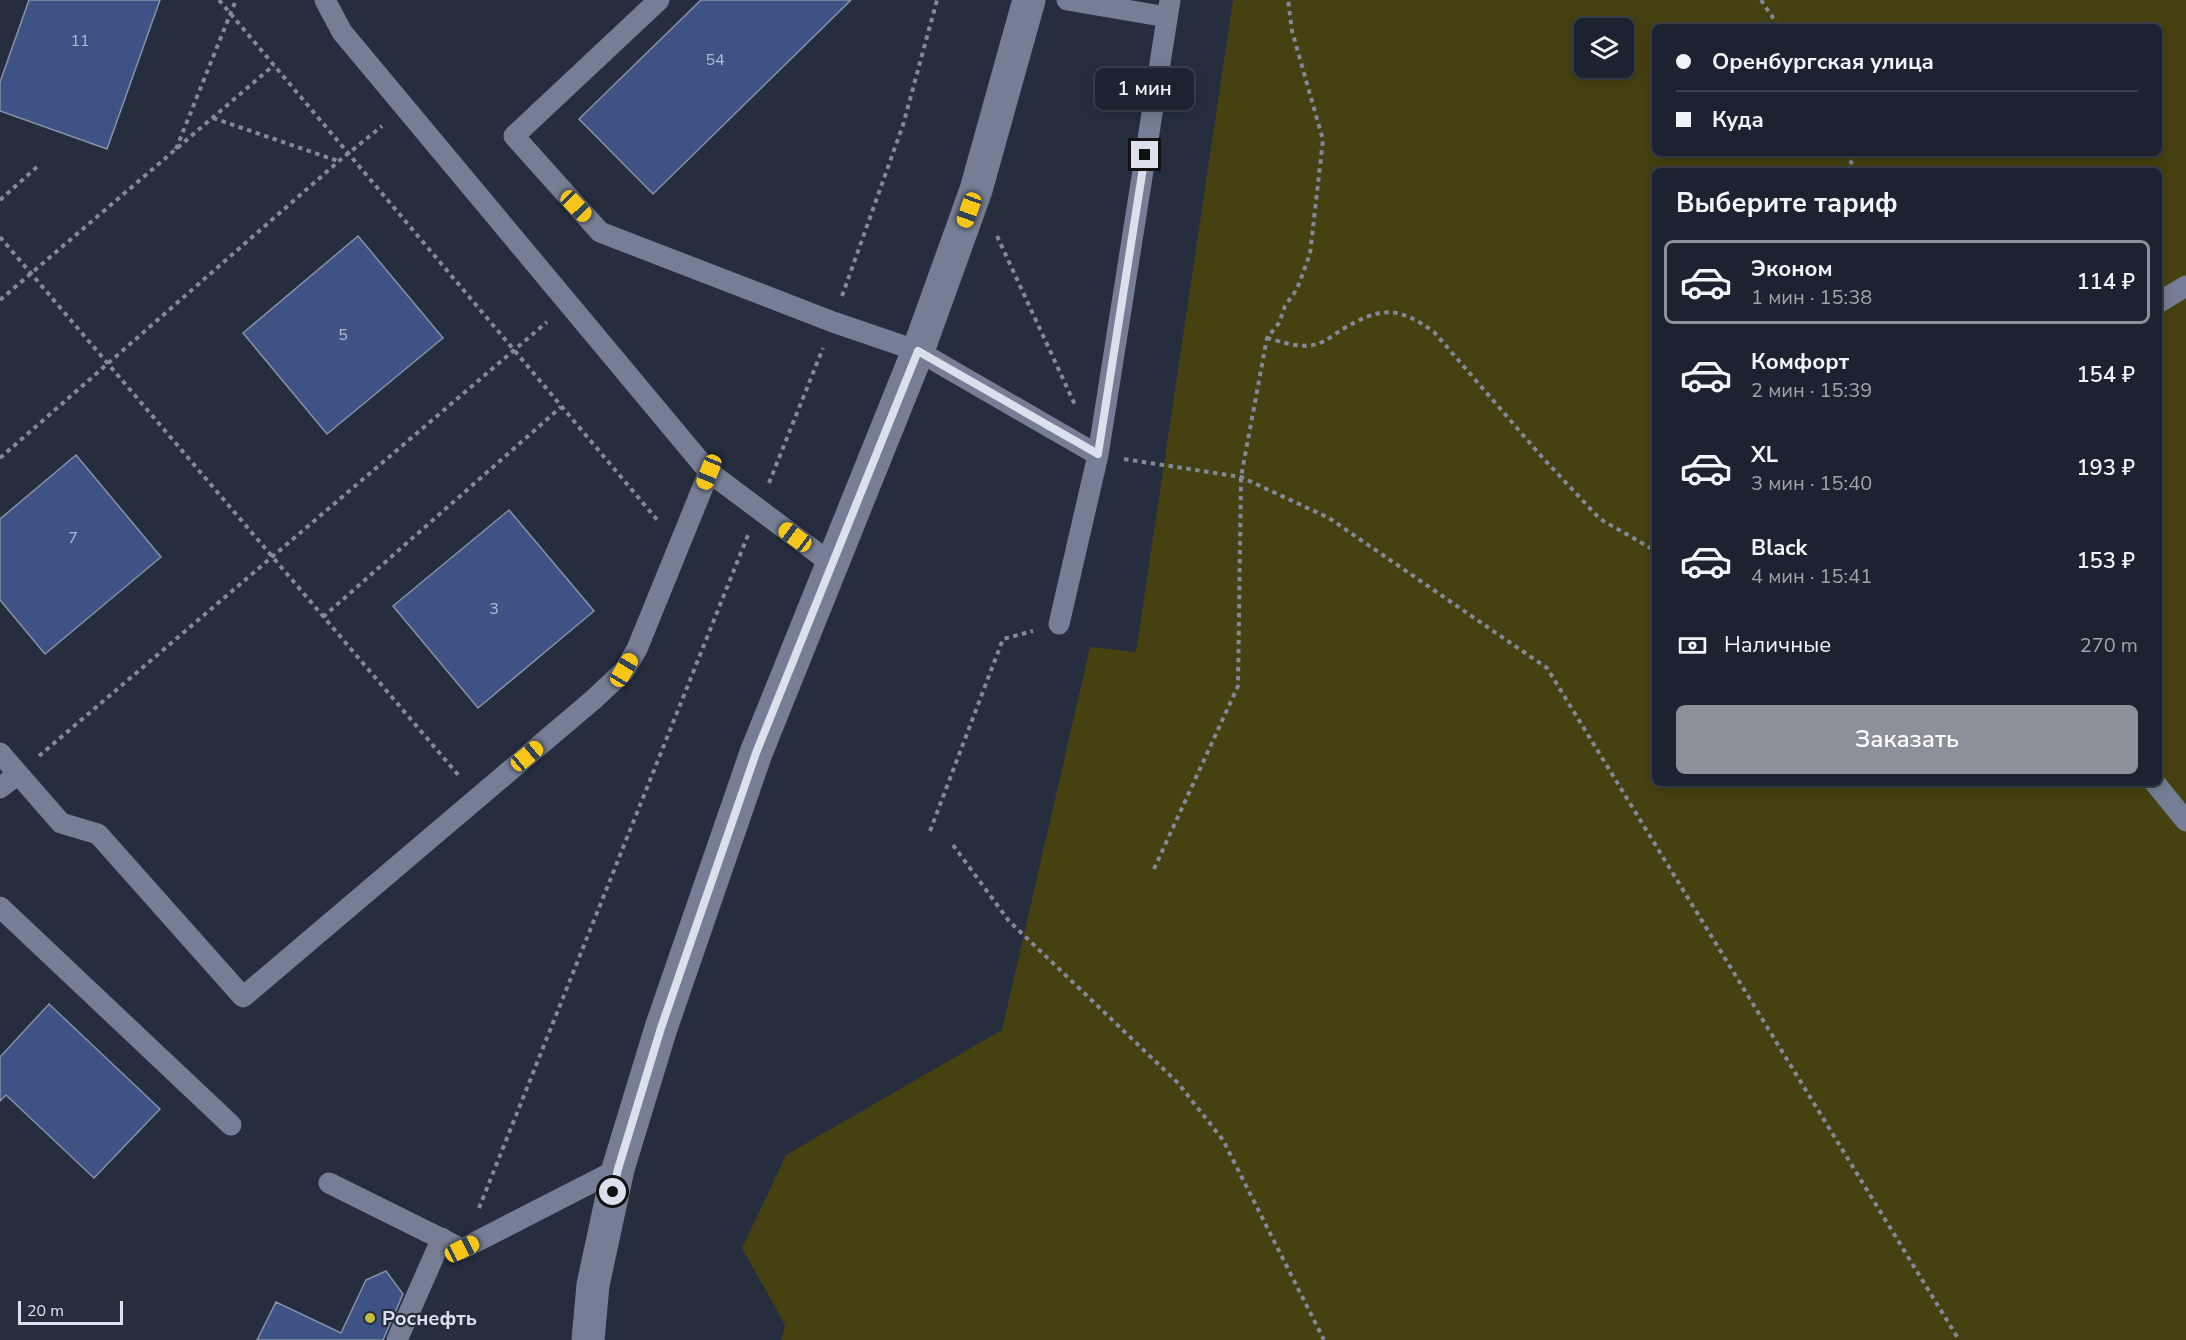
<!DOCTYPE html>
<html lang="ru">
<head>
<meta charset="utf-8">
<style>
	:root { --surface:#1c222f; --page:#252a37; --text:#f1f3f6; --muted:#a0a4aa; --line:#3a3f4b; --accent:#8c9099 }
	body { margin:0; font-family:"Nunito Sans",sans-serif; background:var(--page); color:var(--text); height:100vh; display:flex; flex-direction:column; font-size:22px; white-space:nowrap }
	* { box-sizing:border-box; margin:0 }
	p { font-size:20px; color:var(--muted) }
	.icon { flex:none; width:33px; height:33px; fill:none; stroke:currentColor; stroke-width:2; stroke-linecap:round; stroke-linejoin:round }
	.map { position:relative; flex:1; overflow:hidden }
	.drawer { position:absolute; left:1652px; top:168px; width:510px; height:618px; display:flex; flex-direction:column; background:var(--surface); border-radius:9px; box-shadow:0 3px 15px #0003,0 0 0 2px var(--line) }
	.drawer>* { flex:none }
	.hud { position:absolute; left:1652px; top:24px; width:510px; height:132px; border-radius:9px; box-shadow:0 3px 15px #0003,0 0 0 2px var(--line); display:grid; align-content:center; height:132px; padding:0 24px; background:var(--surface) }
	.buttons { position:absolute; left:1574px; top:18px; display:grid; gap:12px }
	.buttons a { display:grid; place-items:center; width:60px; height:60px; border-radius:9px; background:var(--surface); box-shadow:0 3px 15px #0003,0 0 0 2px var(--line); font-size:30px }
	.scale { position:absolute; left:18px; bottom:15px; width:105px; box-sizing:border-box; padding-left:6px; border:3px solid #dbe0ec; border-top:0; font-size:16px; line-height:21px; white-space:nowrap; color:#dbe0ec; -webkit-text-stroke:4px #252d3f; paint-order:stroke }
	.end { position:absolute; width:27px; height:27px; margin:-14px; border:8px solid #dbe0ec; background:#111; box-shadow:0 0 0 3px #111 }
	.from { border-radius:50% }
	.bubble { position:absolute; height:42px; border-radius:9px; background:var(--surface); box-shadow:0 3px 15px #0003,0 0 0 2px var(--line); font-size:20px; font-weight:600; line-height:42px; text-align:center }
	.car { position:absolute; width:18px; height:36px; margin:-18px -9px; border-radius:8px; box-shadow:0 0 4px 2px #0007; background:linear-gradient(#f5c518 24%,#345 0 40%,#f5c518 0 76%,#345 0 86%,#f5c518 0) }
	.hud b { display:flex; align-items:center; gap:21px; height:57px; font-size:22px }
	.hud b+b { border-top:2px solid var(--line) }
	.hud i { width:15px; height:15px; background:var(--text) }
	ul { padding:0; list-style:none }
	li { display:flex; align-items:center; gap:18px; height:84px; margin:0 12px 9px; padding:0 12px; border:3px solid transparent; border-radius:9px }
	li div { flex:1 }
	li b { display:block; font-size:22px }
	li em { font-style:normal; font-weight:600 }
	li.on { border-color:var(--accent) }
	li>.icon { width:54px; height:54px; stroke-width:1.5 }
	h2 { padding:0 24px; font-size:27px; line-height:72px }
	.pay { display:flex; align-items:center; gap:15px; height:66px; padding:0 24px; font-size:22px }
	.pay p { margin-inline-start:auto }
	.action { display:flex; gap:12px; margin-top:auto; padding:12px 24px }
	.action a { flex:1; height:69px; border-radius:9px; background:var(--accent); color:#fff; font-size:24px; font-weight:600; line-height:69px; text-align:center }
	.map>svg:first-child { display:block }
</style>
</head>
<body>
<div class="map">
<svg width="2186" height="1340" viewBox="0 0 2186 1340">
	<rect width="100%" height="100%" fill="#252d3f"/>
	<path fill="#454110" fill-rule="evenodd" d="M1233 0H2186V1340H781L785 1325 742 1248 786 1155 1002 1030 1090 647 1136 652ZM1654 27H2158V153H1654ZM1584 28H1623V68H1584ZM1654 171H2158V783H1654Z"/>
	<path fill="#3e5286" stroke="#8791a7" stroke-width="1.5" d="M29 0H160L107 149 0 111V82Z
		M701 0H851L653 194 579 119Z
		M358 236 443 338 327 434 243 333Z
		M76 455 161 557 45 654 0 600V519Z
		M509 510 594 611 478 708 393 606Z
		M49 1004 160 1109 94 1178 6 1095 0 1101V1057Z
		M386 1271 403 1294 383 1340H257L276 1302 341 1333 366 1280Z"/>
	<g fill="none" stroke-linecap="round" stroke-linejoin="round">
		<path stroke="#828998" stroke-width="4" stroke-dasharray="4.5 4.5" stroke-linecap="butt" d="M219 0 659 522
			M1761 0 1779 27
			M213 118 338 161
			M176 149 236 0
			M1845 153 1857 171
			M0 200 37 167
			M997 236 1076 407
			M0 237 460 777
			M842 296 903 125 937 0
			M0 300 274 65
			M1267 338C1282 342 1301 349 1317 344 1325 342 1334 335 1341 330 1380 307 1397 305 1434 332L1542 457 1600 519 1654 550
			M0 458 339 161 382 126
			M1124 459 1241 477 1329 518 1547 668 1959 1340
			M769 483 823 348
			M323 617 561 407
			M39 756 547 322
			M930 831 1003 639 1033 631
			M953 845 1009 921 1178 1083 1223 1140 1324 1340
			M1154 869 1238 686 1241 477 1267 338 1279 323 1285 306 1297 289 1310 254 1323 140 1292 31 1288 0
			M479 1208 748 535"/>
		<path stroke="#757e94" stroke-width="21" d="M325 0 342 32 709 472 832 564
			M659 0 514 136 600 232 833 322 918 351 1098 455
			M1067 0 1167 17
			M2158 303 2186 286
			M1059 624 1098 455 1170 0
			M0 753 61 823 98 834 243 997 593 700 624 671 637 649 709 472
			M2155 783 2186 821
			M0 788 18 774
			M0 907 231 1125
			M329 1183 462 1249 618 1169
			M397 1340 442 1238"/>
		<path stroke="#757e94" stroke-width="33" d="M588 1340 593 1285 618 1169 661 1028 756 753 918 351 976 190 1029 0"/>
	</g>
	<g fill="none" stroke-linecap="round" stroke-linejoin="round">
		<path stroke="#dbe0ec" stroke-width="8" d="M613 1192 618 1169 661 1028 756 753 918 351 1098 454 1145 155"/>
	</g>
	<circle fill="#c6bc3d" stroke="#252d3f" stroke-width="2" cx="370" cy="1318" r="6"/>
	<g text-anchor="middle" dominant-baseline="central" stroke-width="4.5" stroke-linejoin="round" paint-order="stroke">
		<g font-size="16" fill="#b4bcd2">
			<text x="80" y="41">11</text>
			<text x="715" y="60">54</text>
			<text x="343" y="335">5</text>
			<text x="73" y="538">7</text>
			<text x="494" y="609">3</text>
		</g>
		<g font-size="20" font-weight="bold" fill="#dbe0ec" stroke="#252d3f" text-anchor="start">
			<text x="382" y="1318">Роснефть</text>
		</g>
	</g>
</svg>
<div class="buttons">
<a><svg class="icon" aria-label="layers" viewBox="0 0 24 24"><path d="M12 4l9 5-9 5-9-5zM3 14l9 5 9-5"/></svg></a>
</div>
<div class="scale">20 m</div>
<i class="end from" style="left:613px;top:1192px"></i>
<i class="end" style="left:1145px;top:155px"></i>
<div class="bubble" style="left:1095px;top:68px;width:99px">1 мин</div>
<i class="car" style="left:576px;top:206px;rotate:136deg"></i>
<i class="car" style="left:969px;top:210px;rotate:200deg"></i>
<i class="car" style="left:709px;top:472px;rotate:202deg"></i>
<i class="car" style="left:795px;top:537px;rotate:307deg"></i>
<i class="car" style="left:624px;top:670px;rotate:31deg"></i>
<i class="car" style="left:527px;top:756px;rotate:50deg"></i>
<i class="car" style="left:462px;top:1249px;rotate:63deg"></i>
<div class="hud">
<b><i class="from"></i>Оренбургская улица</b>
<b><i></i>Куда</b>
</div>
<section class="drawer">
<h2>Выберите тариф</h2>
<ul>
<li class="on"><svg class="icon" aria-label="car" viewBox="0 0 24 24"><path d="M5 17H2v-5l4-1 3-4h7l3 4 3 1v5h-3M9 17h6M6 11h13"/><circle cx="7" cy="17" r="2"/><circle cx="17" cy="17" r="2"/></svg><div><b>Эконом</b><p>1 мин · 15:38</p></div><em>114 ₽</em></li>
<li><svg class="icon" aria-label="car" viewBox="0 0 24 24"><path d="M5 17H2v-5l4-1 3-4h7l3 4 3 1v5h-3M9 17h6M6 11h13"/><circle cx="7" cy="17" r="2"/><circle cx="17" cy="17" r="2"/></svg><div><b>Комфорт</b><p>2 мин · 15:39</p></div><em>154 ₽</em></li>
<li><svg class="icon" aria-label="car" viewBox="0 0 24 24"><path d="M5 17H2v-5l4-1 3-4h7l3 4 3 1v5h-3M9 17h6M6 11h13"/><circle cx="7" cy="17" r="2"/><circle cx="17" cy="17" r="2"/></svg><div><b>XL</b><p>3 мин · 15:40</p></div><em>193 ₽</em></li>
<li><svg class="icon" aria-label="car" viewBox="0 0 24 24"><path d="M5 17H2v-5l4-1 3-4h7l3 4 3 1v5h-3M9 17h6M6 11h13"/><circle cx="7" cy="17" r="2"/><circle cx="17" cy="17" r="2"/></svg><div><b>Black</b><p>4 мин · 15:41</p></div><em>153 ₽</em></li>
</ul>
<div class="pay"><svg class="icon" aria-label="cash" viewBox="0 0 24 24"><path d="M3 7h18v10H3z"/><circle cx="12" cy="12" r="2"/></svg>Наличные<p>270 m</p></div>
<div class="action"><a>Заказать</a></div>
</section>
</div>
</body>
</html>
